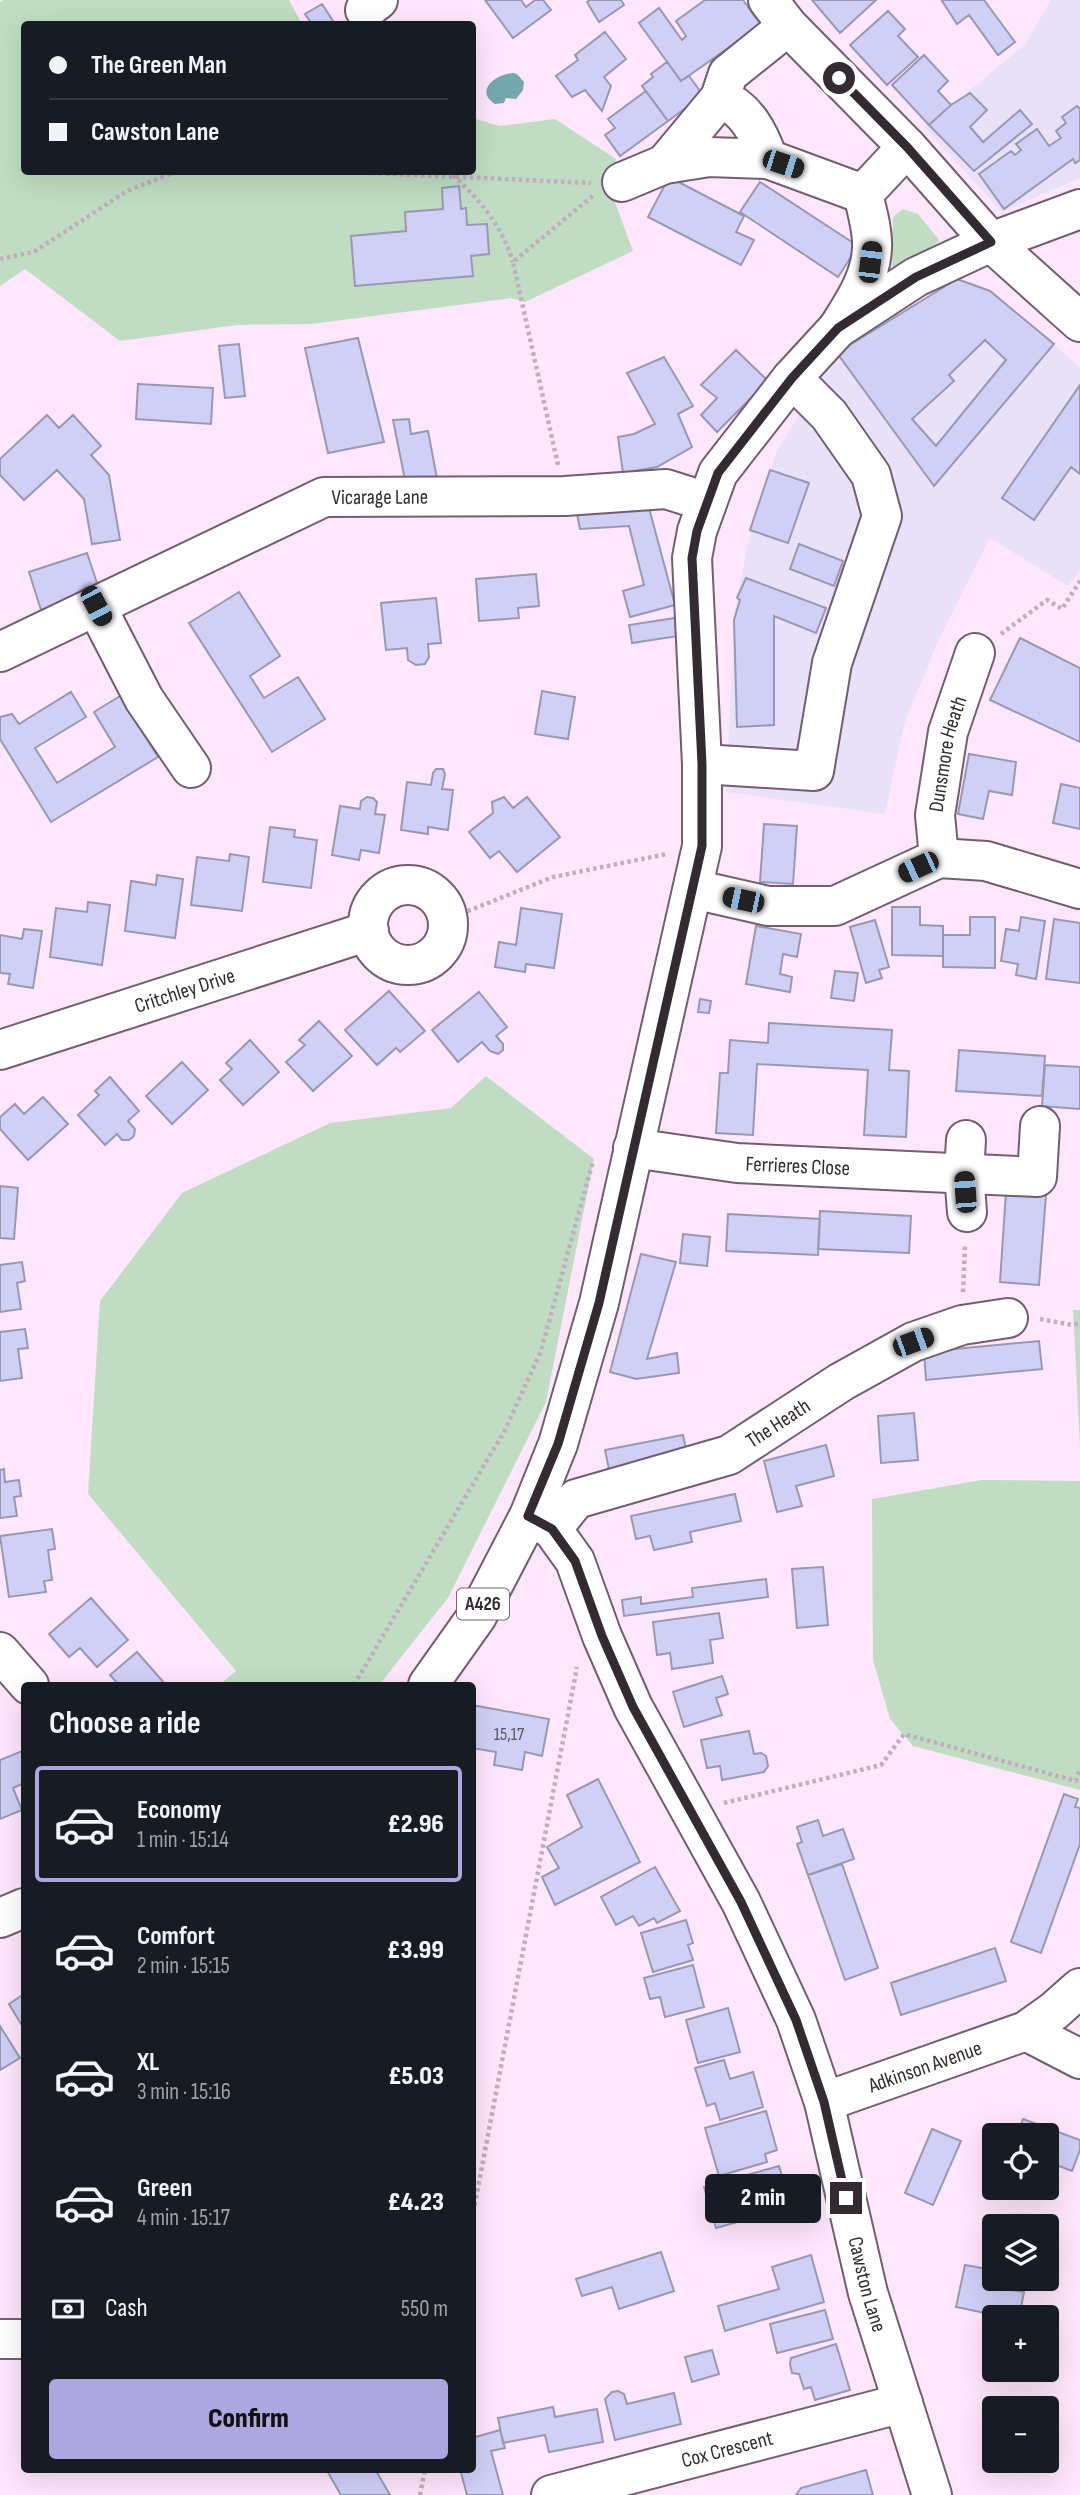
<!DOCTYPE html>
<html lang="en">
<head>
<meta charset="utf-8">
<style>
	:root { --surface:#171b24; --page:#242831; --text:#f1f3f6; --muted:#9ea1a6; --line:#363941; --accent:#aea6de }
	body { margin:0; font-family:"Sofia Sans Condensed",sans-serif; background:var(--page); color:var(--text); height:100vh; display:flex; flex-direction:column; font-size:26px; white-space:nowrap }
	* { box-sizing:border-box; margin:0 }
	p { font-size:23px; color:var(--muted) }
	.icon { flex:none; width:38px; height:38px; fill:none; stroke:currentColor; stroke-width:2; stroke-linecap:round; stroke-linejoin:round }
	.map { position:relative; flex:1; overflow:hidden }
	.panel { position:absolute; left:21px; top:1682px; width:455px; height:791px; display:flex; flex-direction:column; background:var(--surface); border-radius:7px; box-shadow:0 7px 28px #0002 }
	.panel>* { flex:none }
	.guide { position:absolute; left:21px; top:21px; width:455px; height:154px; border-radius:7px; box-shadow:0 7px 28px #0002; display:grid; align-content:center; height:154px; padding:0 28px; background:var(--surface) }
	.controls { position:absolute; left:982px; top:2123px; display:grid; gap:14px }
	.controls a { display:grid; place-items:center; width:77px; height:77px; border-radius:7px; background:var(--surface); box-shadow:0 7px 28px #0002; font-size:35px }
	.end { position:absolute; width:32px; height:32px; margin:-16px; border:9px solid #332a32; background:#fff; box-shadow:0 0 0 4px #fff }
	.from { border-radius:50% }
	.bubble { position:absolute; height:49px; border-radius:7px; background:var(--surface); box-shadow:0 7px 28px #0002; font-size:23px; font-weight:800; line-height:49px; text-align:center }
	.car { position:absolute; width:21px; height:42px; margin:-21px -10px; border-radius:9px; box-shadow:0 0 5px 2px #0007; background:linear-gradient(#222 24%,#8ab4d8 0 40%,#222 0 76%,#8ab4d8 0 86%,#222 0) }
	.guide b { display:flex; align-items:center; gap:24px; height:66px; font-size:26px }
	.guide b+b { border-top:2px solid var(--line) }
	.guide i { width:18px; height:18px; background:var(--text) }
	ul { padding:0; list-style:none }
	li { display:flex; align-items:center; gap:21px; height:116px; margin:0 14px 10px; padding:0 14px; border:4px solid transparent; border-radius:7px }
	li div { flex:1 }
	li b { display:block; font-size:26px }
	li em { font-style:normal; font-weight:800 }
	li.selected { border-color:var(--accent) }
	li>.icon { width:63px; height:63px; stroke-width:1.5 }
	h2 { padding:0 28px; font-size:32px; line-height:84px }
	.pay { display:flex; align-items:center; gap:18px; height:77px; padding:0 28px; font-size:26px }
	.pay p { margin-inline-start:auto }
	.primary-button { display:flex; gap:14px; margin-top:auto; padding:14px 28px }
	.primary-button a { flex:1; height:80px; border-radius:7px; background:var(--accent); color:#111; font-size:28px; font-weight:800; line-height:80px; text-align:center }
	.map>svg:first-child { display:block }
</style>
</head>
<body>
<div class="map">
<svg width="1080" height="2495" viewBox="0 0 1080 2495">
	<rect width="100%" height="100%" fill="#fee6fc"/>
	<path fill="#e8e1f7" d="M1051 0H1080V178L1002 212 924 127 1024 46Z
		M957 279 990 291 1080 367V570L1068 586 990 538 937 643 904 724 885 814 726 792 735 609 753 519 777 451 837 353Z"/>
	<path fill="#c0ddc3" d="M4 0H289L302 24H24V172H472L473 118 499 126 555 119 616 159 622 182 613 197 633 251 525 302 511 298 312 324 237 325 120 341 25 269 0 286V2Z
		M903 209 918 214 940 241 892 273 893 217Z
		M486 1076 594 1159 546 1402 448 1598 379 1685H219L236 1671 88 1494 100 1301 182 1193 330 1123 451 1108Z
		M1073 1310H1080V1447L1074 1328Z
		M982 1480 1080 1481V1790L913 1746 890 1719 873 1660 872 1499Z"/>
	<path fill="#76a7ac" d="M513 73 517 74 524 82 523 90 516 99 506 98 504 103 495 104C474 91 496 74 513 73Z"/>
	<path fill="#d0d0f7" stroke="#9898b2" stroke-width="2" fill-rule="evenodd" d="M485 0H521L526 7 535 0H543L551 10 513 38Z
		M590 0H621L624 5 599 22 587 2Z
		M705 0H743L761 25 681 81 639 23 659 8 682 40 686 36 676 21Z
		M812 0H876L840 33Z
		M944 0H984L1015 42 998 55 969 15 957 24 942 1Z
		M322 4 335 24H312L305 14Z
		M888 11 905 29 898 36 918 57 887 85 850 45Z
		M605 32 626 59 604 77 611 86 602 111 585 90 572 97 556 76 578 60 575 55Z
		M924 55 948 81 938 91 951 105 929 125 892 85Z
		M667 62 681 81 689 76 703 95 668 121 642 86 653 77 651 74Z
		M646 91 668 121 620 156 605 135 615 128 608 119Z
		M970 93 987 110 970 127 983 142 1020 110 1032 124 974 171 929 125 951 105Z
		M1077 106 1080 109V160L1075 163 1073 159 1004 209 979 174 1011 151 1015 155 1021 150 1016 144 1037 129 1049 146 1061 138 1056 131 1066 123 1062 117Z
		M669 177 744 216 736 232 754 240 741 265 648 217Z
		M760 182 858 246 838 277 740 212Z
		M459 186 461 209 466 208 467 225 487 224 489 254 471 256 473 276 355 286 351 236 406 231 405 212 443 209 442 188Z
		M957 279 990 291 1054 344 934 486 837 353ZM985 340 1006 360 936 446 912 419 954 381 949 375Z
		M358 338 384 442 328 453 305 348Z
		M239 344 245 396 225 398 219 346Z
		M736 350 768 381 717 432 701 415 717 398 701 385Z
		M664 357 693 406 678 414 692 447 657 467 623 473 618 437 634 434 655 424 627 373Z
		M138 384 213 388 211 424 136 419Z
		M1080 385V474L1071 467 1034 520 1002 498Z
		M47 415 59 428 73 415 101 446 91 455 109 475 120 540 92 544 84 499 57 470 24 500 0 475V459Z
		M409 419 411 434 428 431 439 489 407 490 393 420Z
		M770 470 809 483 788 543 750 530Z
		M649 508 675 605 630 617 623 591 644 585 629 526 580 529 576 509Z
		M799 544 843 561 834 586 790 569Z
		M87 553 100 592 41 610 29 572Z
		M536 574 539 606 518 608 519 618 479 621 476 579Z
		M746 578 826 608 816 633 774 616V725L737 727 734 620 740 600 737 598Z
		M239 592 280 656 250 676 264 698 298 677 325 719 272 752 189 623Z
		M436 598 441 643 428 644 429 657 425 664 416 665 408 660 407 648 386 650 381 603Z
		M675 618 678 636 632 643 629 625Z
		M1020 638 1080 668V742L990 700Z
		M542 691 575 697 568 739 535 734Z
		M71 692 86 717 35 748 57 783 115 747 94 712 120 696 158 757 51 822 0 739V717L12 714 19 724Z
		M969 754 1016 762 1012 795 989 791 983 819 958 814Z
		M436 769H443L445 774 442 789 453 790 448 830 428 827V834L401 830 407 782 431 785 433 773Z
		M1061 784 1080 788V829L1053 823Z
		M367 797 373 798 377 802 375 814 385 815 379 853 361 850 359 860 332 855 340 806 360 809 361 801Z
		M504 797 513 808 527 797 560 837 517 872 499 851 490 858 469 832 493 813 492 802Z
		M764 824 797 826 793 884 760 882Z
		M270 827 295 830 294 837 317 840 311 888 263 882Z
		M230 854 249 857 242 911 191 905 197 857 229 861Z
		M157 875 183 879 175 938 125 931 131 881 156 885Z
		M88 902 110 905 102 965 50 957 56 908 87 912Z
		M892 907H920V925L943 926V956L892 955Z
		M521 908 562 914 554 968 526 964 525 972 495 967 499 942 516 945Z
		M970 917H995V968L943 967V935H970Z
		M1021 917 1045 921 1036 979 1016 975 1018 964 1001 961 1006 929 1019 931Z
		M1054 919 1080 923V983L1046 979Z
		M875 920 889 967 879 970 882 978 866 983 850 927Z
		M756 926 801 934 797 957 783 954 780 974 792 977 790 992 746 984Z
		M24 929 42 931 33 988 8 984 10 974 0 973V935L22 939Z
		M835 971 858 973 854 1001 831 998Z
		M389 991 425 1031 400 1052 396 1048 377 1065 345 1030Z
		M479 992 507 1027 496 1036 503 1044V1050L498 1054 490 1051 482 1042 458 1062 432 1030Z
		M700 999 711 1001 709 1013 698 1012Z
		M319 1021 352 1056 313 1091 286 1062 305 1045 299 1040Z
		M769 1023 892 1030 889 1070 909 1071 906 1137 864 1135 868 1070 757 1064 753 1135 716 1133 720 1073H728L730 1040 768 1043Z
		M250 1040 279 1072 243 1105 220 1080 232 1069 226 1063Z
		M959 1050 1045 1056 1042 1096 956 1091Z
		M182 1062 208 1090 172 1124 146 1096Z
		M1045 1065 1080 1067V1109L1042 1106Z
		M110 1077 139 1111 128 1121 135 1129 134 1136 129 1140H122L117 1134 105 1145 78 1115 99 1095 95 1091Z
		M43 1097 68 1124 28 1160 0 1129V1117L15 1104 24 1114Z
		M0 1186 18 1188 14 1239 0 1238Z
		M1006 1192 1046 1195 1039 1285 1000 1282Z
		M820 1211 911 1216 909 1253 818 1249Z
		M728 1214 820 1219 818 1255 726 1251Z
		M683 1234 710 1237 707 1266 680 1263Z
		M641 1254 676 1262 647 1359 677 1353 679 1373 636 1379 610 1372Z
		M22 1262 25 1281 17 1283 21 1309 0 1312V1265Z
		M25 1329 28 1348 18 1349 22 1378 0 1381V1332Z
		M1039 1341 1042 1369 926 1380 924 1352Z
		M914 1413 918 1460 881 1463 878 1416Z
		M683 1435 688 1458 610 1474 605 1450Z
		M826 1445 834 1476 796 1486 802 1506 777 1512 764 1461Z
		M4 1469 5 1482 19 1480 21 1496 14 1497 17 1516 0 1518V1470Z
		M735 1494 741 1521 690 1532 692 1542 654 1550 650 1536 636 1539 631 1516Z
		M52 1529 55 1549 48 1550 52 1580 44 1581 46 1592 9 1597 0 1536Z
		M823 1567 828 1625 797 1628 792 1569Z
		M766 1579 768 1597 624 1616 622 1600 641 1597V1604L693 1597 692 1588Z
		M91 1598 128 1640 97 1667 80 1648 69 1657 49 1634Z
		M719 1613 723 1638 710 1640 713 1663 672 1669 670 1653 657 1655 653 1622Z
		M137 1652 166 1685H119L110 1675Z
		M722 1676 728 1694 716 1698 722 1715 684 1727 673 1692Z
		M472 1705 549 1719 542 1756 525 1752 522 1770 494 1765 496 1752 472 1748Z
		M749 1731 754 1754 761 1753 766 1756 768 1766 764 1772 722 1780 720 1766 707 1768 701 1740Z
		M22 1751 24 1759V1783L13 1788 22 1810 0 1819V1760Z
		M598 1779 640 1862 555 1905 542 1877 559 1868 547 1847 582 1827 567 1795Z
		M1064 1794 1078 1799 1075 1807 1080 1808V1844L1041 1953 1011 1942Z
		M818 1820 823 1836 843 1829 854 1859 808 1875 797 1844 802 1842 797 1827Z
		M842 1864 878 1968 845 1980 808 1875Z
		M655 1867 680 1911 657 1923 654 1918 639 1926 633 1916 616 1925 601 1897Z
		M686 1920 693 1943 688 1945 693 1960 653 1972 641 1933Z
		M995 1948 1006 1981 901 2015 891 1983Z
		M693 1965 704 2007 665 2017 660 1997 650 1999 644 1978Z
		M24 1994V2029L9 2004Z
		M728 2008 740 2052 698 2063 686 2020Z
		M0 2026 20 2058 0 2070Z
		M724 2060 730 2079 753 2072 763 2107 720 2120 715 2103 707 2106 695 2068Z
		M766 2111 777 2150 765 2154 767 2162 719 2176 705 2128Z
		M1023 2119 1080 2140V2150L1072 2171 1046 2161V2135H1017Z
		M932 2129 961 2141 933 2205 905 2193Z
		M779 2166 791 2207 716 2228 704 2187Z
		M661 2252 674 2291 619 2309 612 2287 582 2296 576 2279Z
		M811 2255 824 2302 725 2331 718 2306 779 2289 772 2267Z
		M965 2265 994 2270V2278H1006L1004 2289 1024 2292 1019 2317H994V2343L985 2342 990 2314 956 2307Z
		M825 2310 833 2339 777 2353 770 2324Z
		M836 2344 850 2390 815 2400 811 2387 804 2389 799 2374 792 2373 790 2364 791 2358Z
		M712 2350 719 2374 692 2382 685 2357Z
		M618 2391 624 2394 627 2404 674 2393 681 2424 615 2440 605 2399 612 2392Z
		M553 2407 555 2417 597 2409 603 2442 549 2452 545 2435 503 2443 498 2418Z
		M500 2430 505 2448 491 2451 503 2495H467L460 2469H472V2438Z
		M326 2469H375L390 2495H341Z
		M866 2470 873 2495H796L801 2488Z"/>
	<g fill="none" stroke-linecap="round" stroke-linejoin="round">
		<g stroke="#735e71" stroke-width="42">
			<g id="minor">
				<path d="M365 10 378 0"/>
				<path d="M720 98C746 108 759 133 768 159"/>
				<path d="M665 164 720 98 728 74 788 26"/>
				<path d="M622 182 665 164 709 157 768 159 863 194"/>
				<path d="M863 194 907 147"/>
				<path d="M838 328C853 304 871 278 872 248 873 231 867 211 863 194"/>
				<path d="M96 606 144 699 191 768"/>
				<path id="s1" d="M0 652 324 497 565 496 666 489 707 502"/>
				<path d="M702 764 814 771 832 663 882 516 871 475 829 415 792 378"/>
				<path d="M939 858 986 861 1080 889"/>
				<circle cx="408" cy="925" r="40"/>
				<path id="s2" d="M693 889 768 906H835L939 858 935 815 948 732 975 653"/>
				<path id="s3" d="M0 1050 369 931"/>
				<path d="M966 1140 964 1173 967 1212"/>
				<path id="s4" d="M633 1148 737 1163 1037 1177 1040 1126"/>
				<path id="s5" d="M529 1516 552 1529 575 1561 602 1636 633 1707 741 1902 796 2020 824 2102 868 2293 932 2495"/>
				<path id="s6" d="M552 1529 576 1499 729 1455 841 1382 913 1342 962 1325 1008 1318"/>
				<path d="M0 1652 29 1685"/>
				<path d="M1026 2031 1080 2059"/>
				<path id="s7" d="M824 2102 1026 2031 1054 2011 1080 1988"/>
				<path d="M0 2339H24"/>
				<path id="s8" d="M551 2495 903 2403"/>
			</g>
		</g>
		<g stroke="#735e71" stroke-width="42">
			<path id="major" d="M768 0 788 26 907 147 991 242 1080 322
				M428 1685 477 1616 529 1516 558 1444 599 1303 702 846V764L692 558 697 531 718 473 792 378 838 328 916 277 991 242 1080 209
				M0 1918 24 1908"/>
		</g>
		<path stroke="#c0adbe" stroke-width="4.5" stroke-dasharray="3.5 3.5" stroke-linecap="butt" d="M351 172 591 183
			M453 175C481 202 501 224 513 262
			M0 259 34 252 127 191 175 172
			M558 465 513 262 594 195
			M1001 634 1047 600 1062 609 1080 581
			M448 919 553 877 667 854
			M963 1292 965 1245
			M1040 1319 1072 1325 1080 1323
			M354 1685 505 1430 541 1351 593 1161
			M724 1803 881 1765 904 1734 1076 1781 1080 1769
			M472 2219 577 1667
			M420 2495 425 2469"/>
		<use href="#minor" stroke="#fff" stroke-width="38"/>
		<use href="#major" stroke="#fff" stroke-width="38"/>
	</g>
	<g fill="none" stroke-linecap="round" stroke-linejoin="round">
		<path stroke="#332a32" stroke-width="9" d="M839 78 907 147 991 242 916 277 838 328 792 378 718 473 697 531 692 558 702 764V846L599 1303 558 1444 528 1516 552 1529 575 1561 602 1636 633 1707 741 1902 796 2020 824 2102 846 2198"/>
	</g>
	<g text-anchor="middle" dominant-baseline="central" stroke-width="5" stroke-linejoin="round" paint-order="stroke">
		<g font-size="18" fill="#5a5463">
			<text x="509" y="1734">15,17</text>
		</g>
		<rect fill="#fff" stroke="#706a70" stroke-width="2" x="457" y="1588.5" width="52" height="31" rx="5"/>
		<g font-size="19" font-weight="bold" fill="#332a32">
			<text x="483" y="1604">A426</text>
		</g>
		<g font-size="21" fill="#332a32" stroke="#fff">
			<text stroke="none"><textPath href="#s1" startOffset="415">Vicarage Lane</textPath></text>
			<text stroke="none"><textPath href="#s2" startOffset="364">Dunsmore Heath</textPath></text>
			<text stroke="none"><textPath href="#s3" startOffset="194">Critchley Drive</textPath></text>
			<text stroke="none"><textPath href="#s4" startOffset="166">Ferrieres Close</textPath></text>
			<text stroke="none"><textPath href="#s6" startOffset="256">The Heath</textPath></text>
			<text stroke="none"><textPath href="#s7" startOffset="107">Adkinson Avenue</textPath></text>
			<text stroke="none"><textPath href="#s5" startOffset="850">Cawston Lane</textPath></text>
			<text stroke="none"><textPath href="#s8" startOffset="182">Cox Crescent</textPath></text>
		</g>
	</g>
</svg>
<div class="controls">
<a><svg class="icon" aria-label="locate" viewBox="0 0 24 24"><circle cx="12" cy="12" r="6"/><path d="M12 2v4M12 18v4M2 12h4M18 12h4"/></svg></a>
<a><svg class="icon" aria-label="layers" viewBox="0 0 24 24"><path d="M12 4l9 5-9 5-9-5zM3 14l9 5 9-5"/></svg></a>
<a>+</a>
<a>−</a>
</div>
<i class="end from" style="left:839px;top:78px"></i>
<i class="end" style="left:846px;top:2198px"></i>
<div class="bubble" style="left:705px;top:2174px;width:116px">2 min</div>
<i class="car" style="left:783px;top:164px;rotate:108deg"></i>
<i class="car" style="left:870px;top:262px;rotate:7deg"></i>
<i class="car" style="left:96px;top:606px;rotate:152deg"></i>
<i class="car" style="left:918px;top:867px;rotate:245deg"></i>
<i class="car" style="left:743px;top:900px;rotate:282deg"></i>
<i class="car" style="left:965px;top:1192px;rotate:356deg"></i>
<i class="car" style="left:913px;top:1342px;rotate:70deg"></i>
<div class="guide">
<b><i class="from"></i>The Green Man</b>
<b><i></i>Cawston Lane</b>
</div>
<section class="panel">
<h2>Choose a ride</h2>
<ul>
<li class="selected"><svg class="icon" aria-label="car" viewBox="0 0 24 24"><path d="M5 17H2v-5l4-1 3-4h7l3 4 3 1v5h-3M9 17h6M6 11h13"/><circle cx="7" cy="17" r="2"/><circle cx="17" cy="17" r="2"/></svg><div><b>Economy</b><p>1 min · 15:14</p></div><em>£2.96</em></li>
<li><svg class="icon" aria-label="car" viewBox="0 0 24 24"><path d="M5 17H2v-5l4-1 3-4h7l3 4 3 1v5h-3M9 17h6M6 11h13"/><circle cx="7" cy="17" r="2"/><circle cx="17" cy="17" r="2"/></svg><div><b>Comfort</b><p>2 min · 15:15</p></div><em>£3.99</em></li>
<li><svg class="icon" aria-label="car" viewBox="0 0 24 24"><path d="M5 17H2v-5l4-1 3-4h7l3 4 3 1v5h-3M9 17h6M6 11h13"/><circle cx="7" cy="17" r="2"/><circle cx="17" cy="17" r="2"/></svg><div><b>XL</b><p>3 min · 15:16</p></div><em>£5.03</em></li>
<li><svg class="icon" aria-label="car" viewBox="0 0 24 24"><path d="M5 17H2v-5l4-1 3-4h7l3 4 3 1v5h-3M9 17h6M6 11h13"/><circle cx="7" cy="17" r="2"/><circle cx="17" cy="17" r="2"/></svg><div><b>Green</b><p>4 min · 15:17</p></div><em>£4.23</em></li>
</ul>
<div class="pay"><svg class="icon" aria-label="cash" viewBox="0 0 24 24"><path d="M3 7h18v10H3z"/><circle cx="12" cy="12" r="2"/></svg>Cash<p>550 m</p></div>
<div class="primary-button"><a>Confirm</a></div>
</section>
</div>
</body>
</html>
